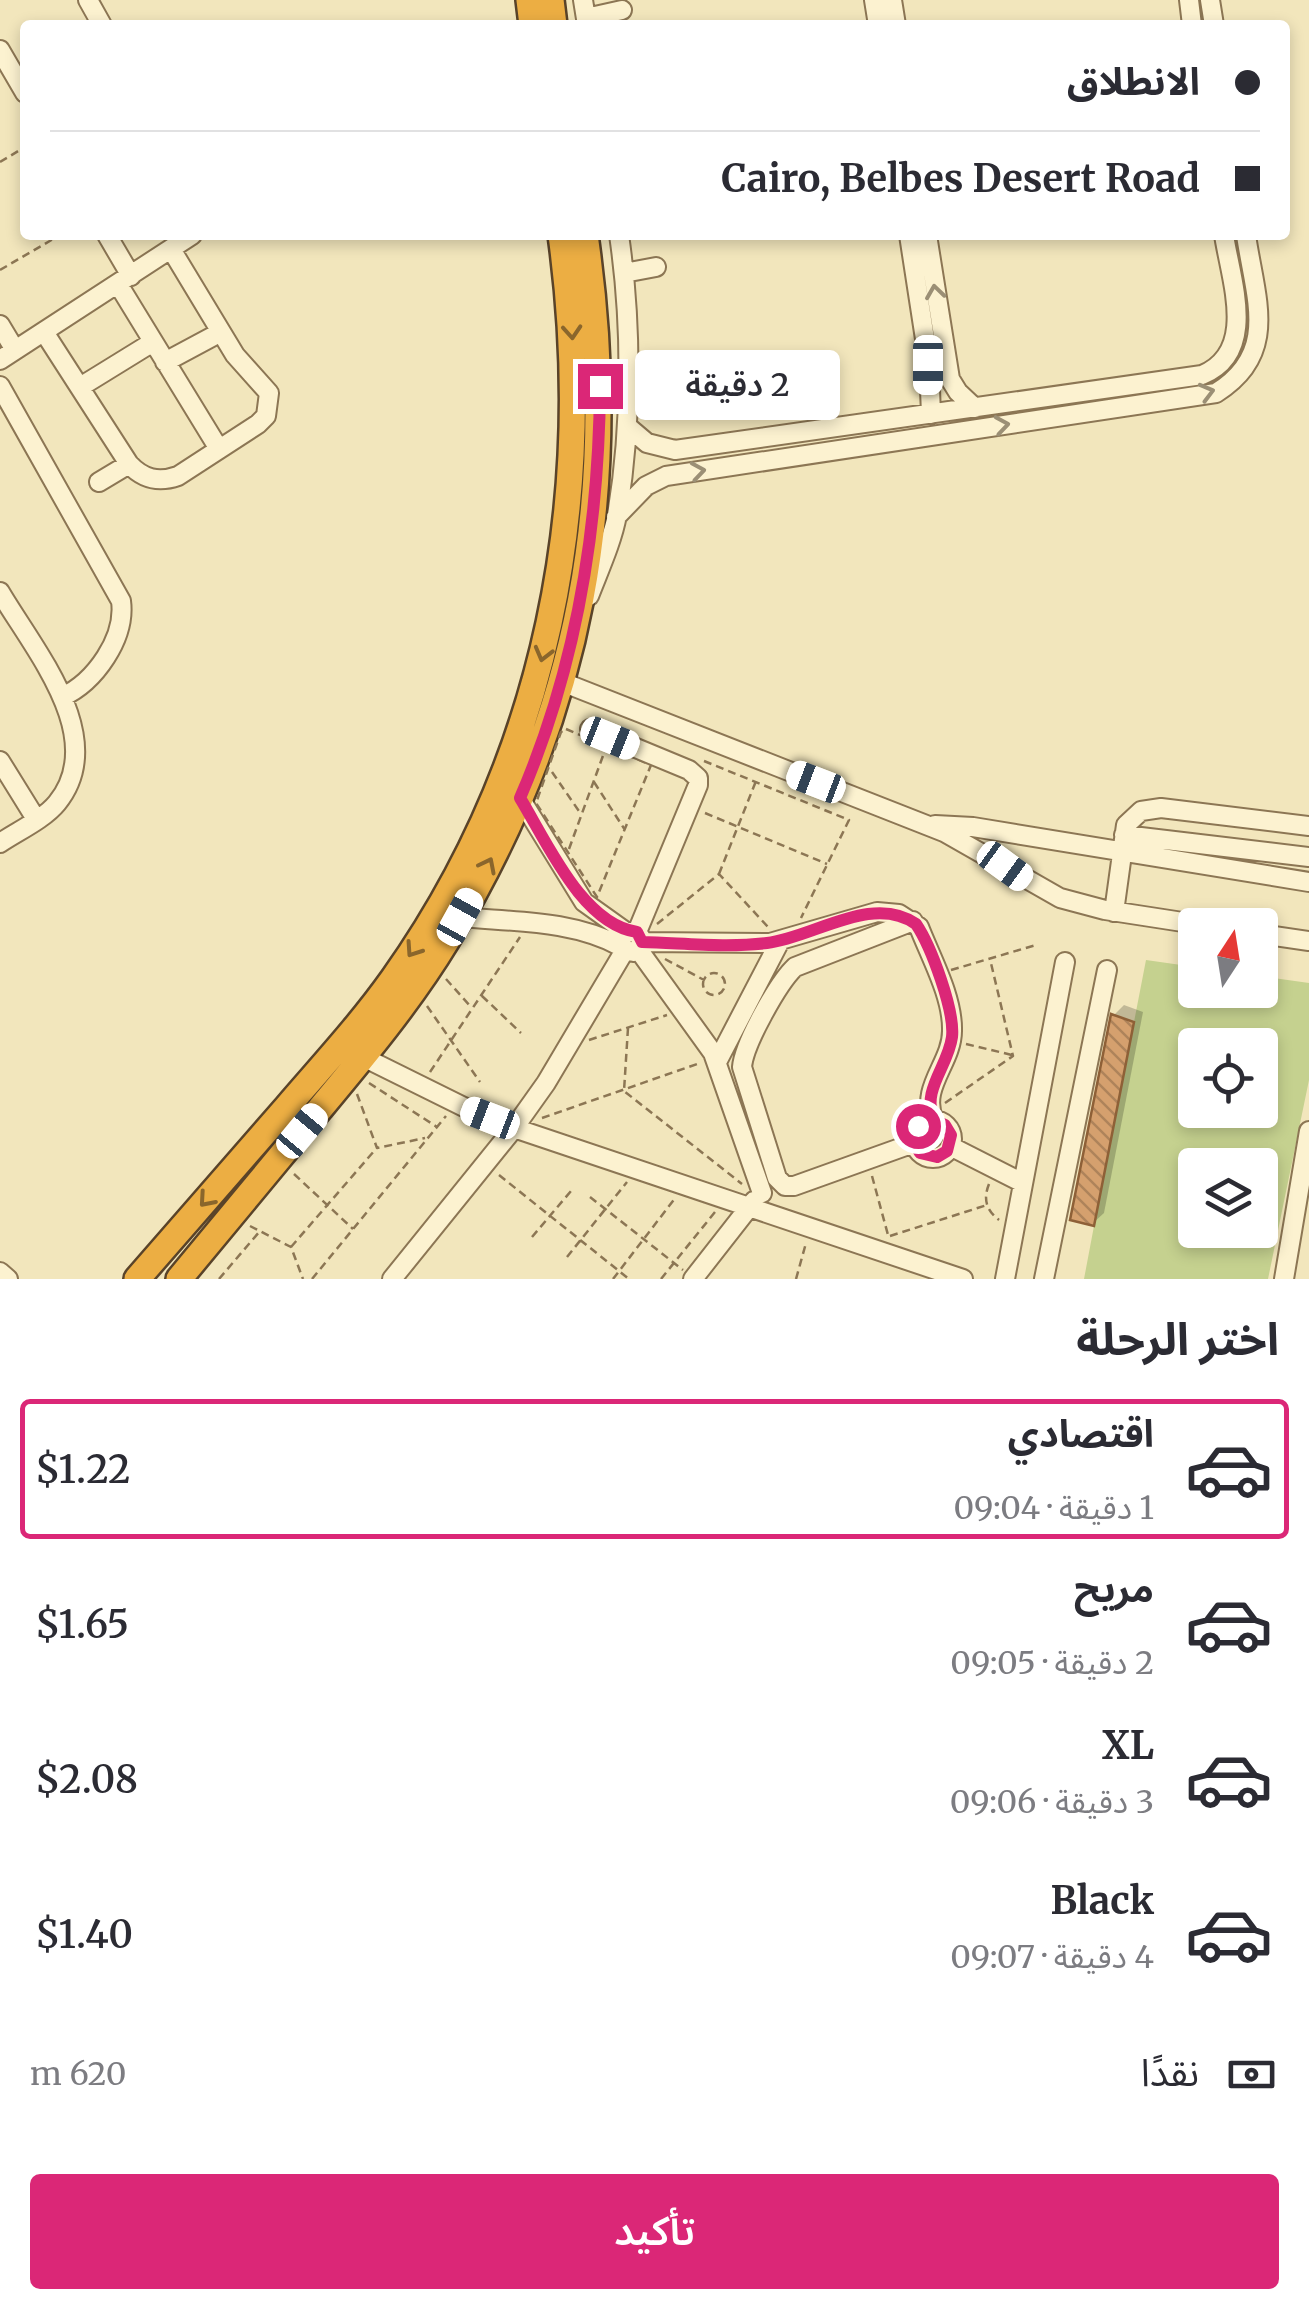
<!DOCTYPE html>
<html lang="ar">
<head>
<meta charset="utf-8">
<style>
	:root { --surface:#fff; --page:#f2f2f3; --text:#2b2b33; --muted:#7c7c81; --line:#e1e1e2; --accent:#db2777 }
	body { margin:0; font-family:Merriweather,"Noto Sans Arabic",serif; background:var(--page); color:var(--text); direction:rtl; height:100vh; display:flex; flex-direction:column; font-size:38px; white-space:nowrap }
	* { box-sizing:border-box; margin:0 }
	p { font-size:32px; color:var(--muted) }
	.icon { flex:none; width:55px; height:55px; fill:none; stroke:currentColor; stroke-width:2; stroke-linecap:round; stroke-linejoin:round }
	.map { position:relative; height:1279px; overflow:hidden; direction:ltr }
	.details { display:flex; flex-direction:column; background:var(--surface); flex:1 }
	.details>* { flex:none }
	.banner { position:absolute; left:20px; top:20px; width:1270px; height:220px; border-radius:10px; box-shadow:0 5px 15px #0003; direction:rtl; display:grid; align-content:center; height:220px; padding:0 30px; background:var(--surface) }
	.needle { width:65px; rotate:12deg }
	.fabs { position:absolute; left:1178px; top:908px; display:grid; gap:20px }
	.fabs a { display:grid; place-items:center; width:100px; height:100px; border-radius:10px; background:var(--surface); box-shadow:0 5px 15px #0003; font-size:50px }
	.end { position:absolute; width:45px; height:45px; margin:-22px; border:12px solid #db2777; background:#fff; box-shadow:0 0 0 5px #fff }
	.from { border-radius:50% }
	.bubble { position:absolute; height:70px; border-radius:10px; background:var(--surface); box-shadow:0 5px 15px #0003; font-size:32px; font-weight:600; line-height:70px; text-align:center; direction:rtl }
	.car { position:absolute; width:30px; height:60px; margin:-30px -15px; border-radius:12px; box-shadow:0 0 8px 2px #0007; background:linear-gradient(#fff 24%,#345 0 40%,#fff 0 76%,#345 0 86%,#fff 0) }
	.banner b { display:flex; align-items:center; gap:35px; height:95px; font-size:38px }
	.banner b+b { border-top:2px solid var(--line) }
	.banner i { width:25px; height:25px; background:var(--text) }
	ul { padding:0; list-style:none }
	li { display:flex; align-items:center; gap:30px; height:140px; margin:0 20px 15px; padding:0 10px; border:5px solid transparent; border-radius:10px }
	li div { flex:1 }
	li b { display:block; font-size:38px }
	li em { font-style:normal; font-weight:600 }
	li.current { border-color:var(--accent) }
	li>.icon { width:90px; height:90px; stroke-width:1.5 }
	h2 { padding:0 30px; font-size:45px; line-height:120px }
	.pay { display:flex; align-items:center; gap:25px; height:110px; padding:0 30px; font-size:38px }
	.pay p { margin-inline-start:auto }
	.button { display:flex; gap:20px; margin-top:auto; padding:20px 30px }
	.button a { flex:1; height:115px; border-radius:10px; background:var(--accent); color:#fff; font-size:40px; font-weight:600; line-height:115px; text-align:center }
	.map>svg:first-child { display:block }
</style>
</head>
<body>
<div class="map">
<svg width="1309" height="1279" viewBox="0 0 1309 1279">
	<defs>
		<pattern id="building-back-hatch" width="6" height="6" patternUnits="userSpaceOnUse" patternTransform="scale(2.5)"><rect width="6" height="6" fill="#d5a06e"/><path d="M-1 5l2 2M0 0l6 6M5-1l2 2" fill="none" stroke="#ae835a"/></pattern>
	</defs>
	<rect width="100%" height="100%" fill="#f2e6bc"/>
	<path fill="#c5d18f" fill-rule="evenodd" d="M1146 960 1195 967V990H1260V976L1309 983V1080L1268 1279H1084L1094 1226 1070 1220 1111 1014 1134 1022ZM1195 1045H1260V1110H1195ZM1195 1165H1260V1230H1195Z"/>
	<path fill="#0003" d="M1124 1005 1143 1012 1104 1213 1093 1223 1114 1015Z"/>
	<path fill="url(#building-back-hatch)" stroke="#8e6037" stroke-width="2.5" d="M1111 1014 1134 1022 1094 1226 1070 1220Z"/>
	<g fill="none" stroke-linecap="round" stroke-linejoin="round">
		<g stroke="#8c7654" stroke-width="22">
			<path id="minor" d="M88 0 102 25
				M583 0 587 25
				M874 0 878 25
				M892 0 896 25
				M1189 0 1192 25
				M1210 0 1214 25
				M586 18 622 10
				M0 50 25 93
				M107 235 131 276
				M909 235 929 365 931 414
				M927 235 950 379 958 392 975 408
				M624 273 656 267
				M118 284 219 449
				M0 325 15 350
				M44 332 129 464C143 479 158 483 178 476L258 424 266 416 269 393 235 355 171 249
				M0 360 192 235
				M165 362 221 332
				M0 386 121 601C126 638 95 682 62 697
				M80 387 153 342
				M627 426 647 443 675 450 1202 375C1258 352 1231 281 1224 235
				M99 482 129 464
				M616 517 646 486 666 476 1216 393C1280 353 1255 298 1246 235
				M0 592C34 650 110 738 57 803 44 819 18 831 0 843
				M589 596C599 570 612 542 617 515 632 427 632 323 619 235
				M562 682 944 832 1060 898 1105 910 1202 925
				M590 729 689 770 698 778V785L637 932
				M0 761 36 819
				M520 798 584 902 626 932
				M935 825 973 827 1309 882
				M1124 835 1309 857
				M1114 912 1126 825 1141 811 1161 808 1309 826
				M460 917C514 922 573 920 622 947
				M913 921 795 967C778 983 744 1044 742 1067L777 1178 785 1186H794L914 1143
				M1260 934 1309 941
				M642 942 770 943 877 912 899 914 919 927C931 958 953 997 952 1031 952 1063 919 1088 934 1120
				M638 949 713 1053 762 1193
				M363 1057 466 1108 514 1128 963 1279
				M717 1062 780 941
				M914 1139a19 19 0 1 1 38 0a19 19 0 1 1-38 0Z
				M950 1146 1023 1183
				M0 1272 8 1279
				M392 1279 514 1128 546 1083 625 950 620 941 626 932H637L641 938 640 946 634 952 625 950
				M693 1279 754 1201
				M1005 1279 1065 962
				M1044 1279 1107 970
				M1284 1279 1309 1131"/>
		</g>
		<g stroke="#594329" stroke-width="30">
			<path id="highway" d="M529 0 532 25
				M551 0 554 25
				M137 1279C187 1222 237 1165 287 1107 323 1065 361 1024 393 979 549 759 597 498 561 235
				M179 1279C226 1223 272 1166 319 1110 364 1056 410 1001 447 940 582 718 622 491 585 235"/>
		</g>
		<path stroke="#8c7654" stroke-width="2.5" stroke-dasharray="8 5" stroke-linecap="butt" d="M0 162 25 147
			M0 270 60 235
			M566 729 651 765 597 897 536 803 561 732Z
			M704 761 849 820 801 918
			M552 772 581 814
			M594 782 625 830
			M705 813 827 864
			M569 849 604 753
			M719 874 756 781
			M657 924 719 874 768 927
			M665 959 704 980
			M951 970 1036 945
			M703 984a11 11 0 1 1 22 0a11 11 0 1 1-22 0Z
			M446 979 471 1007
			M482 996 521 1033
			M427 1006 480 1082
			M628 1028 624 1091 742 1184
			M589 1040 667 1015
			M966 1044 1012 1055
			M430 1072 520 937
			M369 1083 437 1127
			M357 1094 377 1148 425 1138
			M945 1103 1013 1056 990 959
			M542 1118 700 1063
			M294 1174 353 1229
			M499 1175 629 1279
			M872 1176 888 1235
			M989 1184C983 1199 986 1210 999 1220
			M590 1197 683 1270
			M250 1226 291 1247 303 1279
			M890 1236 987 1205
			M532 1237 571 1191
			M291 1247 375 1150
			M567 1257 627 1182
			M219 1279 260 1231
			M312 1279 446 1116
			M613 1279 676 1197
			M661 1279 715 1212
			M796 1279 806 1243"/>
		<use href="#minor" stroke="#fcf2d0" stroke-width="18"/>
		<use href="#highway" stroke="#ecae43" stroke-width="25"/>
	</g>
	<defs><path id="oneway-chevron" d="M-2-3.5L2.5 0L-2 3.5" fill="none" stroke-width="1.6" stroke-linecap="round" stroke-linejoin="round" transform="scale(2.5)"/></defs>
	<g stroke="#9b8f75">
		<use href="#oneway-chevron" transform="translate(935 292) rotate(-98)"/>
		<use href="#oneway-chevron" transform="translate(1207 392) rotate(-15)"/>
		<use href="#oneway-chevron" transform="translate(1002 425) rotate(-9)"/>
		<use href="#oneway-chevron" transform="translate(698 471) rotate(-9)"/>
	</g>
	<g stroke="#8a662c">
		<use href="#oneway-chevron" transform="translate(572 332) rotate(86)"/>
		<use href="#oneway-chevron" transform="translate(543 654) rotate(105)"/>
		<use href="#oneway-chevron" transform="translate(488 865) rotate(-63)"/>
		<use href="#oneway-chevron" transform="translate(413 950) rotate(124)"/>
		<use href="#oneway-chevron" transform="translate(206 1200) rotate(131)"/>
	</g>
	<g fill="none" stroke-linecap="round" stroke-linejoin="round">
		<path stroke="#db2777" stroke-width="12" d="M600 386C599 528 577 666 520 798 547 842 582 924 637 932L642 942C683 943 726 948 767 943 813 938 872 893 916 924 931 946 955 1011 952 1037 948 1067 921 1090 934 1120L945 1125 951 1135 947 1151 937 1157 920 1153 914 1143 918 1126"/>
	</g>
</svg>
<div class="fabs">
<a><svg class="needle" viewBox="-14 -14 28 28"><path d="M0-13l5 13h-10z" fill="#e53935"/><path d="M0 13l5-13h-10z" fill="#7c7c81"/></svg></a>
<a><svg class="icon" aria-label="locate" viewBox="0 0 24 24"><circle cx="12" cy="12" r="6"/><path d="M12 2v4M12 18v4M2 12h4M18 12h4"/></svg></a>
<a><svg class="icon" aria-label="layers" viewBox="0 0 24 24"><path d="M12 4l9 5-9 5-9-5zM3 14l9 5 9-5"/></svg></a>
</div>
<i class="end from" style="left:918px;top:1126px"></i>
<i class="end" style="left:600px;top:386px"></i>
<div class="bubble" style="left:635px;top:350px;width:205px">2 دقيقة</div>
<i class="car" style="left:928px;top:365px;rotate:180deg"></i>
<i class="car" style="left:610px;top:738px;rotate:112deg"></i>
<i class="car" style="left:816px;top:782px;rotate:291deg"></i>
<i class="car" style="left:1005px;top:866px;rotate:126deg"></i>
<i class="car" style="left:460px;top:917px;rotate:29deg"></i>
<i class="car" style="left:490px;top:1118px;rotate:291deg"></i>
<i class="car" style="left:302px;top:1131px;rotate:40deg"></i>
<div class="banner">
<b><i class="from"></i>الانطلاق</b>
<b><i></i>Cairo, Belbes Desert Road</b>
</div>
</div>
<section class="details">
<h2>اختر الرحلة</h2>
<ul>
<li class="current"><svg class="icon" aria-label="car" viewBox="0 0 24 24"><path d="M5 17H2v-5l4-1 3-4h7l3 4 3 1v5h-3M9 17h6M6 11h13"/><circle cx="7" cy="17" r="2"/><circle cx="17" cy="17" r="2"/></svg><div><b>اقتصادي</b><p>1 دقيقة · 09:04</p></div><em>$1.22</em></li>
<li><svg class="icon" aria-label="car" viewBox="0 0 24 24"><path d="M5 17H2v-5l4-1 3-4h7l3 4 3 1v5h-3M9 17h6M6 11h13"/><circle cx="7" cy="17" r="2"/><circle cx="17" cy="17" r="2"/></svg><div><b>مريح</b><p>2 دقيقة · 09:05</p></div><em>$1.65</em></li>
<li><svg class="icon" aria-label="car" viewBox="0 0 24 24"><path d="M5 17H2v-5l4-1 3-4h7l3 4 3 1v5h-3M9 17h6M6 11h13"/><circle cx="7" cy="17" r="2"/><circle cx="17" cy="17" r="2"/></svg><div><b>XL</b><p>3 دقيقة · 09:06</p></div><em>$2.08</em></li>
<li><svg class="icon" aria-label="car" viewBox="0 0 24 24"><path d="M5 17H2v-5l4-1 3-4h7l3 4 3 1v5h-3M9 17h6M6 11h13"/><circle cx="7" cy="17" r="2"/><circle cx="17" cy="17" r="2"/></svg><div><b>Black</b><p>4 دقيقة · 09:07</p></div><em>$1.40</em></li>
</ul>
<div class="pay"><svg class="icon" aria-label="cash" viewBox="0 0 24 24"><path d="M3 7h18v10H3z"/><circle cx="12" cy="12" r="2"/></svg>نقدًا<p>620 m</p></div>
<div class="button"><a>تأكيد</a></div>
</section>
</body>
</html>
